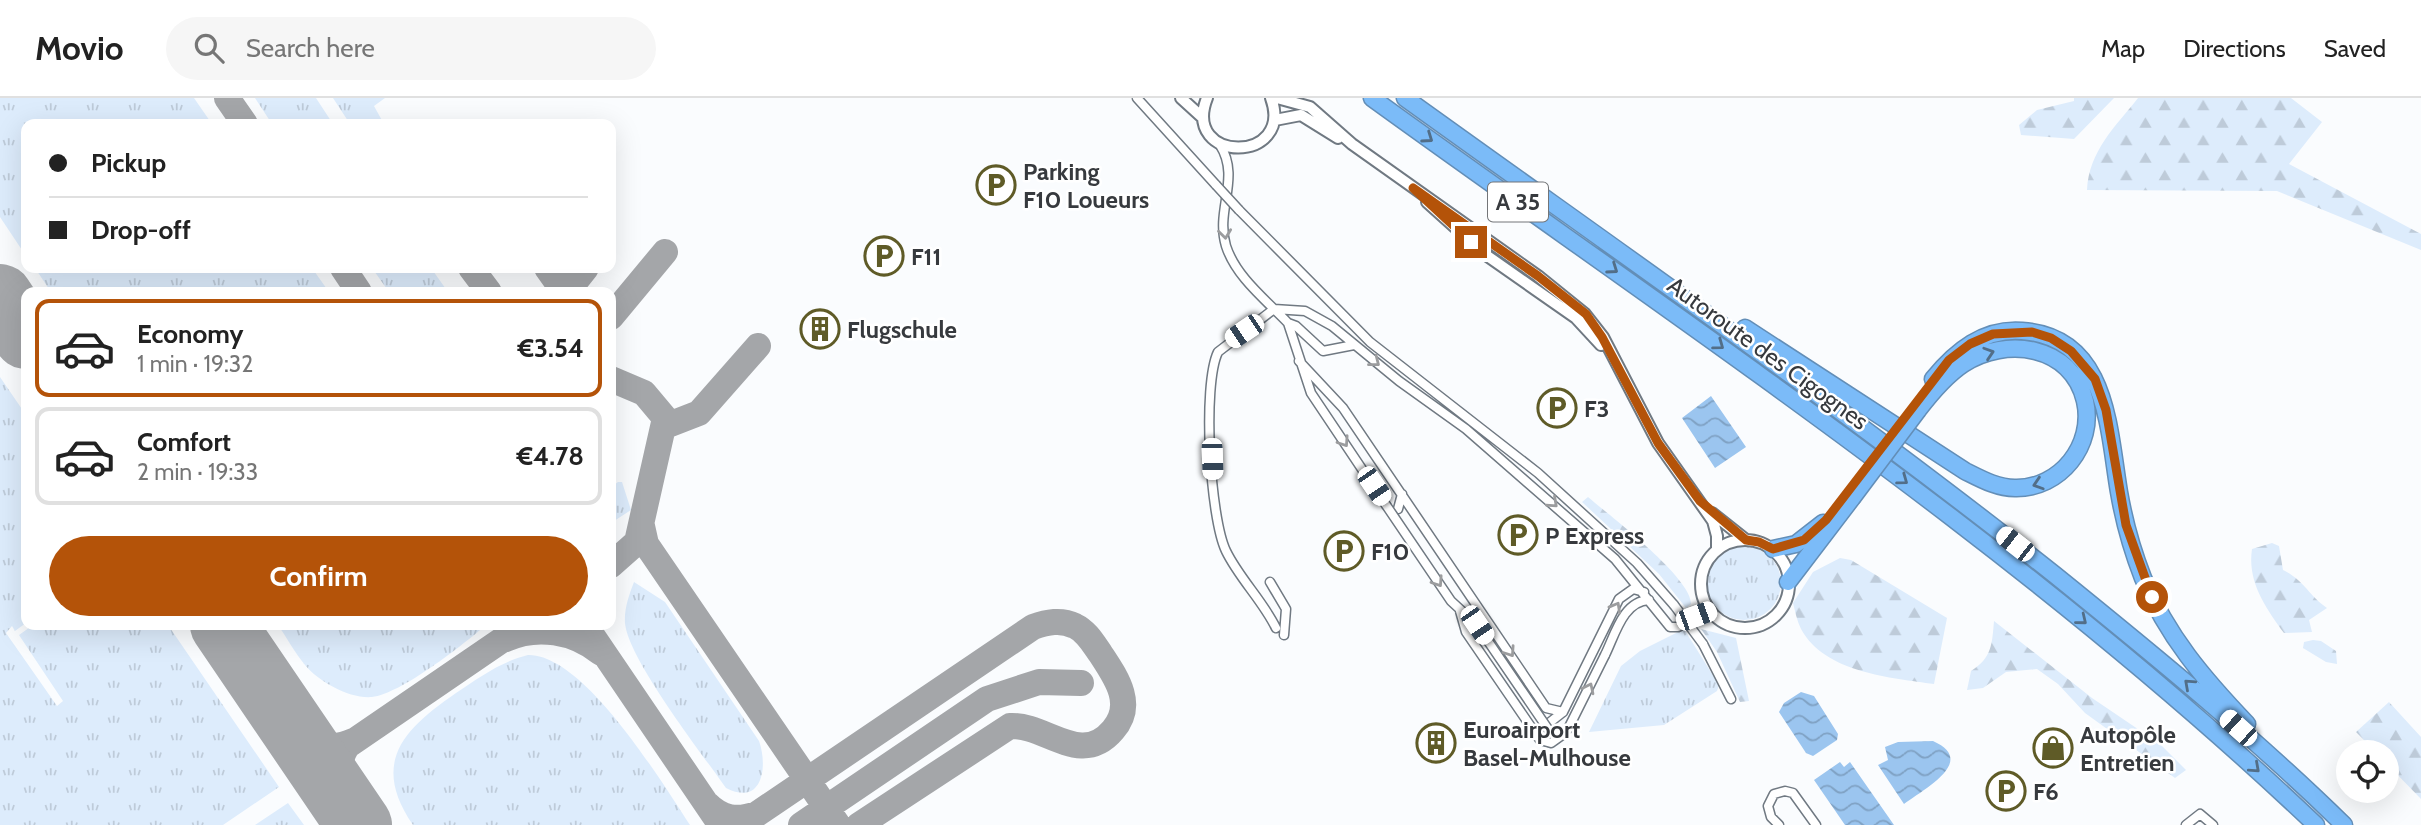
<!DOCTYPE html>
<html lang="en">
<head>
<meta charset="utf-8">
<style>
	:root { --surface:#fff; --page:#f6f6f6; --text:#222; --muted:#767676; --line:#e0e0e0; --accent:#b45309 }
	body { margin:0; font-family:Cabin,sans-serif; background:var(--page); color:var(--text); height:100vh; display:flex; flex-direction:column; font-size:26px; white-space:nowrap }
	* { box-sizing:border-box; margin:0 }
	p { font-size:23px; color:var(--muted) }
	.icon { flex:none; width:38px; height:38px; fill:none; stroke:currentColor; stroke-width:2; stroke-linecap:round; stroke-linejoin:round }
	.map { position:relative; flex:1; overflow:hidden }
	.drawer { position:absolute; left:21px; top:189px; width:595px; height:343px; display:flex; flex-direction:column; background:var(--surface); border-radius:14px; box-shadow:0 7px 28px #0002 }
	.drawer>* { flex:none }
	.hud { position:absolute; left:21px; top:21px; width:595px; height:154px; border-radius:14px; box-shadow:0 7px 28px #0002; display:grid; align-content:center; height:154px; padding:0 28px; background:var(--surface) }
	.tools { position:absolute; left:2336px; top:642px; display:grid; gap:14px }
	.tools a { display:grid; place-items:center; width:63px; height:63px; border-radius:50%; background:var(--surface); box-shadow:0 7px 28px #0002; font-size:35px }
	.end { position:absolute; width:32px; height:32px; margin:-16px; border:9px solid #b45309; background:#fff; box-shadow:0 0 0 4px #fff }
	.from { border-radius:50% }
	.car { position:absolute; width:21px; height:42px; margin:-21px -10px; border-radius:9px; box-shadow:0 0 5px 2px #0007; background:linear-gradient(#fff 24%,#345 0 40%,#fff 0 76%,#345 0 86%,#fff 0) }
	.hud b { display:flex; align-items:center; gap:24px; height:66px; font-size:26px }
	.hud b+b { border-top:2px solid var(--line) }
	.hud i { width:18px; height:18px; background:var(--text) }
	ul { padding:12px 0 0; list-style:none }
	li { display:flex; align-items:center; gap:21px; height:98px; margin:0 14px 10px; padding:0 14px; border:4px solid var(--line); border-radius:14px }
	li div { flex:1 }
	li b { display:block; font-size:26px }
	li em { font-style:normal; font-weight:700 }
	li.current { border-color:var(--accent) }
	li>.icon { width:63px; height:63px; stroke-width:1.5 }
	.button { display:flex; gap:14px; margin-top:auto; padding:14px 28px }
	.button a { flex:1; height:80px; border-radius:42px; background:var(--accent); color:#fff; font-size:28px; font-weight:700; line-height:80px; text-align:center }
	header { display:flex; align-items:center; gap:42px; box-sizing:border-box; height:98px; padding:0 35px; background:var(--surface); border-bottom:2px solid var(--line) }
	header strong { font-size:33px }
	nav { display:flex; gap:38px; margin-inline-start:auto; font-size:24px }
	.search { width:490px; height:63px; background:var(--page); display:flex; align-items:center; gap:18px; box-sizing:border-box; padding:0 24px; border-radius:38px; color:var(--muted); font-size:26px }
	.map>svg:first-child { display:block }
</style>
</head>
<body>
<header>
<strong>Movio</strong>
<div class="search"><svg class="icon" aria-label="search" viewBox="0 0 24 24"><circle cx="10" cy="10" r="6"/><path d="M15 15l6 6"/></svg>Search here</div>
<nav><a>Map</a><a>Directions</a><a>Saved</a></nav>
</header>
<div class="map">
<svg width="2421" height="727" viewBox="0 0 2421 727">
	<defs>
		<pattern id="grass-tufts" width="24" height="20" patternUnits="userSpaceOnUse" patternTransform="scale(1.75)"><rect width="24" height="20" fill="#ddecfc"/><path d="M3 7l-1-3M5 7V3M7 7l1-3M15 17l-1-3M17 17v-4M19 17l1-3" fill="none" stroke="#becbd9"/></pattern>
		<pattern id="forest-firs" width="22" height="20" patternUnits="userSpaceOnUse" patternTransform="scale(1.75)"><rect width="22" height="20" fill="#ddecfc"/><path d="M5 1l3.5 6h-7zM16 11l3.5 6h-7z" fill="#becbd9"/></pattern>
		<pattern id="water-waves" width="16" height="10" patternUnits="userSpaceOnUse" patternTransform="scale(1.75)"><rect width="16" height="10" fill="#9bc5ef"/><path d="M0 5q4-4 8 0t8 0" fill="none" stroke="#7fa1c3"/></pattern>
	</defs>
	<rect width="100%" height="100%" fill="#fafcfe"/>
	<path fill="url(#grass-tufts)" d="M0 0H194L212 26H26V158L0 119Z
		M255 0H316L333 26H272Z
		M333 0H385L374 8 384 26H350Z
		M35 170H312L329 194H51Z
		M372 170H431L448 194H389Z
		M0 279 26 317V525L15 533 12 528 6 535 57 608 63 603 19 537 33 527H168L279 689 223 727H0Z
		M618 384H622L631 412 611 425V389Z
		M1707 485a37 37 0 1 1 74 0a37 37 0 1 1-74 0Z
		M634 484 665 504 759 643C768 668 763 709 726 690 703 657 628 561 625 525 624 511 629 497 634 484Z
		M278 527H486C464 546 401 596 372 599 350 601 319 584 305 567 295 555 287 540 278 527Z
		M1684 531 1719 587 1717 593 1664 627 1589 634 1621 568 1640 553Z
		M528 557C584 556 661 683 690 727H413C370 664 404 631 456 595 480 579 500 564 528 557Z
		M288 705 304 727H255Z"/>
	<path fill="url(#forest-firs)" d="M2074 0H2114L2074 41 2021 37 2019 27 2037 12 2074 3Z
		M2138 0H2291L2322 24 2289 66 2421 136V152L2277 93 2087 92C2089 53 2115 29 2138 0Z
		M1588 399C1609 417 1692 480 1691 506L1686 510 1659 476 1582 404Z
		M2272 445 2279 448 2283 472C2305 483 2308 497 2327 510L2309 522 2312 534 2284 535C2266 510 2247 484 2252 451Z
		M1840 460 1851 462 1947 520 1934 586C1892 580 1825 575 1801 531 1797 523 1795 513 1793 505L1813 474Z
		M1994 523 2092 600 2160 646 2186 672 2175 680 2085 615 2058 586 2037 571 2006 574 1983 590 1967 592 1971 573C1992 560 1992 546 1994 523Z
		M1701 531 1736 540 1749 603 1740 604 1717 554Z
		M2313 542 2321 543 2336 553 2337 566 2326 564 2303 550 2304 544Z
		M2389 604 2421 639V701L2387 666V654H2376L2356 634Z"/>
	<path fill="url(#water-waves)" d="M1711 298 1746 349 1715 370 1682 320Z
		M1801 594 1814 598 1838 636 1837 642 1813 658 1806 655 1779 614 1784 605Z
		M1933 643C1978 663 1924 691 1904 706L1878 667 1888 662 1885 649 1898 644Z
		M1840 664 1844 669 1850 664 1894 727H1845L1814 682Z"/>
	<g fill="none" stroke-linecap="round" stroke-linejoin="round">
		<path stroke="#a4a6a9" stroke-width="26" d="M227 0 245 26
			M343 170 359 194
			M471 170 489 194
			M547 170 564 194
			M567 194 586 170
			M611 219 665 154
			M611 281 644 295 665 320 637 444 611 467
			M663 329 699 315 758 248
			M642 428 646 446 838 727
			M585 527 716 720
			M506 541C537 527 574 533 601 555
			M280 612C299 636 320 658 353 643
			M707 706C722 721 737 723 757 716L1033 529C1047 524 1061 521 1075 528 1086 533 1093 545 1100 555 1115 578 1136 606 1113 632 1081 670 1046 626 1010 628L859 727
			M354 720C340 694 331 675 347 648L524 527
			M801 727 987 601 1039 584 1081 585"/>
		<path stroke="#a4a6a9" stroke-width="66" d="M0 199 26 238
			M223 527 359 727"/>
		<g stroke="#707982" stroke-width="11">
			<path id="minor" d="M1137 0 1216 87
				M1220 47C1241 80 1215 112 1226 148 1236 179 1266 202 1288 225L1296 228 1323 253 1354 247
				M1239 112 1370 244 1538 375 1637 465 1674 507
				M1288 225 1311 295 1386 407
				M1299 263 1343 310 1546 610 1563 614
				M1398 411 1402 396
				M1270 484 1286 511 1284 537
				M1276 530C1263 503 1239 480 1226 453 1210 420 1202 287 1218 254L1274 211 1305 213 1332 228 1399 283 1466 331 1615 461 1670 529H1678L1710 513
				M1703 546 1731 601
				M1605 557C1615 537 1623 503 1649 502
				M1549 625 1563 614 1619 501 1633 491 1644 494
				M1779 727 1771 719 1768 708 1774 696 1785 693 1793 695 1816 727
				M2186 727 2200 716 2213 727"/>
		</g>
		<g stroke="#707982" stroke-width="14">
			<path id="tertiary" d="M1181 0 1203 20
				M1207 0C1181 66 1295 66 1271 0
				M1277 0 1310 9 1352 46 1538 178 1585 216 1603 239 1658 345 1713 423 1717 438V452
				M1275 22 1301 17 1338 40
				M1427 104 1486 157 1576 220 1601 247
				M1712 415 1746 442
				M1701 486a44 44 0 1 1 88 0a44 44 0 1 1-88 0Z"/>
		</g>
		<g stroke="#638eb7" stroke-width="19">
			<path id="motorway" d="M1372 0C1694 233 2027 452 2316 727
				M1405 0C1623 157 1844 310 2055 477 2154 557 2253 638 2344 727
				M1745 230 1965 373C1981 381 1997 390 2015 390 2060 391 2095 347 2085 303 2072 247 2006 238 1963 266 1945 278 1931 295 1918 312
				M1933 281C1956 253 1984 230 2022 233 2108 239 2108 330 2119 394 2124 423 2132 452 2143 480 2167 538 2204 581 2247 626
				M1773 451 1796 446 1823 425
				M1788 484 1852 400"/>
		</g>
		<use href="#minor" stroke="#fff" stroke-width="8"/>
		<use href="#tertiary" stroke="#fff" stroke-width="10"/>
		<use href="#motorway" stroke="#7bbbf8" stroke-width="16"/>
		<g stroke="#707982" stroke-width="11" stroke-linecap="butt">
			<path id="minor-bridge" d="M1216 87 1239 112
				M1386 407 1451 503 1477 527 1548 631 1559 636 1568 631 1605 557
				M1674 507 1703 546
				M1460 513 1466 534 1540 642 1551 645 1565 635"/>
		</g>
		<g stroke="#638eb7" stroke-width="19" stroke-linecap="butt">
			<path id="motorway-bridge" d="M1852 400 1918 312"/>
		</g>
		<use href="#minor-bridge" stroke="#fff" stroke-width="8"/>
		<use href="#motorway-bridge" stroke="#7bbbf8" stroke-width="16"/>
	</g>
	<defs><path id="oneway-chevron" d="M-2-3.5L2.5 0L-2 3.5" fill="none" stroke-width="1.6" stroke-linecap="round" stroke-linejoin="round" transform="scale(1.75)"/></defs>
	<g stroke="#526e88">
		<use href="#oneway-chevron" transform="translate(1428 40) rotate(35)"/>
		<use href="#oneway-chevron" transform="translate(1613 171) rotate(35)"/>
		<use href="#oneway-chevron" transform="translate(1719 247) rotate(36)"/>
		<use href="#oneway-chevron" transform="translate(1989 255) rotate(-18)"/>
		<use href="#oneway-chevron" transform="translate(1903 382) rotate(36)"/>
		<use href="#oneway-chevron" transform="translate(2038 386) rotate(162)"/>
		<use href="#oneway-chevron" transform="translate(2082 522) rotate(39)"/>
		<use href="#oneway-chevron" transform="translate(2189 586) rotate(-138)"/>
		<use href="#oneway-chevron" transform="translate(2255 670) rotate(42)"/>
	</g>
	<g stroke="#9b9c9e">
		<use href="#oneway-chevron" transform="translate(1225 136) rotate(83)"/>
		<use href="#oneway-chevron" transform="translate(1375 264) rotate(38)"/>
		<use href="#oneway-chevron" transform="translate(1344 344) rotate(56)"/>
		<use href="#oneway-chevron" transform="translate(1553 405) rotate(42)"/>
		<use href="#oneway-chevron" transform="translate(1438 484) rotate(56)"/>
		<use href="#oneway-chevron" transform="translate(1616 509) rotate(-61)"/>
		<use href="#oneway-chevron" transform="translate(1510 554) rotate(56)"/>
		<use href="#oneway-chevron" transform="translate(1589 590) rotate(-64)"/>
	</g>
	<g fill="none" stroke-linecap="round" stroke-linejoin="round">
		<path stroke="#b45309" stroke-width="9" d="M1471 144 1413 90 1538 178 1586 216 1602 239 1658 345 1700 403 1746 442 1759 444 1773 451 1804 442 1826 422 1949 262 1970 246 1993 236 2032 234 2051 240 2071 253 2095 281 2106 312 2126 427 2152 499"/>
	</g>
	<defs>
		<g id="parking-ring" transform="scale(2.0125)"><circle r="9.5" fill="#fff" stroke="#5f5b27" stroke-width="1.5"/><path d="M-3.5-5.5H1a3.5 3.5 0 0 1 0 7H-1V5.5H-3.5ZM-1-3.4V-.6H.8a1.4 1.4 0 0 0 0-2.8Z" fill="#5f5b27"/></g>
		<g id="building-ring" transform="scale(2.0125)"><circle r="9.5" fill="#fff" stroke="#5f5b27" stroke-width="1.5"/><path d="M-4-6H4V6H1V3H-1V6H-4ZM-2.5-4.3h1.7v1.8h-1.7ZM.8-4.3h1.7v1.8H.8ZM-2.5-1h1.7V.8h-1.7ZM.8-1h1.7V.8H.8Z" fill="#5f5b27"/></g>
		<g id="shop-ring" transform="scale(2.0125)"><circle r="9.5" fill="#fff" stroke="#5f5b27" stroke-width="1.5"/><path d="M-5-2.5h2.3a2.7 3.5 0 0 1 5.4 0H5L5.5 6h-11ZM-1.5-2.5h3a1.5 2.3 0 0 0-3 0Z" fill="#5f5b27"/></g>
	</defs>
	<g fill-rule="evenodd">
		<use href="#parking-ring" x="996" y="87"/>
		<use href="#parking-ring" x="884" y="158"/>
		<use href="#building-ring" x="820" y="231"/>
		<use href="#parking-ring" x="1557" y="310"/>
		<use href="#parking-ring" x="1518" y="437"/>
		<use href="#parking-ring" x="1344" y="453"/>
		<use href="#building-ring" x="1436" y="645"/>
		<use href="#shop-ring" x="2053" y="650"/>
		<use href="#parking-ring" x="2006" y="693"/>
	</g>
	<g text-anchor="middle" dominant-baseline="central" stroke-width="5" stroke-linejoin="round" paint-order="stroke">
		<rect fill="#fff" stroke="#737578" stroke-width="2" x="1488" y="84.5" width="60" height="39" rx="5"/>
		<g font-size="23" font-weight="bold" fill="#373a3e">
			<text x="1518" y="104">A 35</text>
		</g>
		<g font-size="24" font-weight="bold" fill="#373a3e" stroke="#fff" text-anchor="start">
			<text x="1023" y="73">Parking<tspan x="1023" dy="28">F10 Loueurs</tspan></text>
			<text x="911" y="158">F11</text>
			<text x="847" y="231">Flugschule</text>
			<text x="1584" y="310">F3</text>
			<text x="1545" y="437">P Express</text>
			<text x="1371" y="453">F10</text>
			<text x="1463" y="631">Euroairport<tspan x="1463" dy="28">Basel-Mulhouse</tspan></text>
			<text x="2080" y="636">Autopôle<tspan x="2080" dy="28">Entretien</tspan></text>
			<text x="2033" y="693">F6</text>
		</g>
		<g font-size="24" fill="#373a3e" stroke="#fff">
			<text transform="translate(1768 255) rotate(36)">Autoroute des Cigognes</text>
		</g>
	</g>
</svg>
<div class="tools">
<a><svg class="icon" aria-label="locate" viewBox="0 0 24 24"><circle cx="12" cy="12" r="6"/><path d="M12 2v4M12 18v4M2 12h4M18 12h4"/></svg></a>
</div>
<i class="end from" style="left:2152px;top:499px"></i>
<i class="end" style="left:1471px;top:144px"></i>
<i class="car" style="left:1244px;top:233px;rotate:236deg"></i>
<i class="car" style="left:1212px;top:361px;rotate:178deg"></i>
<i class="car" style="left:1374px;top:388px;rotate:146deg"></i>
<i class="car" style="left:2015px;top:446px;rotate:308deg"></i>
<i class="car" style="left:1696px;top:518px;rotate:70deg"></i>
<i class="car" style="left:1477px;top:527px;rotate:146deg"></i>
<i class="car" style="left:2238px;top:630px;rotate:312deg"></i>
<div class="hud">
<b><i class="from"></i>Pickup</b>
<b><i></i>Drop-off</b>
</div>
<section class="drawer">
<ul>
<li class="current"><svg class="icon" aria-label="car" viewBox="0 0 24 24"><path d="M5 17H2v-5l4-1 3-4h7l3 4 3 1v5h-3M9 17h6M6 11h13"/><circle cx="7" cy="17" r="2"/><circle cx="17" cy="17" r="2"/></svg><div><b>Economy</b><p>1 min · 19:32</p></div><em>€3.54</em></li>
<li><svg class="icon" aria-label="car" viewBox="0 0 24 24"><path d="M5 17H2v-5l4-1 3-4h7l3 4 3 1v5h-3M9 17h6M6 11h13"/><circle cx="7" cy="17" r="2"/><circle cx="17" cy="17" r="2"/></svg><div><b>Comfort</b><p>2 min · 19:33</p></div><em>€4.78</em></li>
</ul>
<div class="button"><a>Confirm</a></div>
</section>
</div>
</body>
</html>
